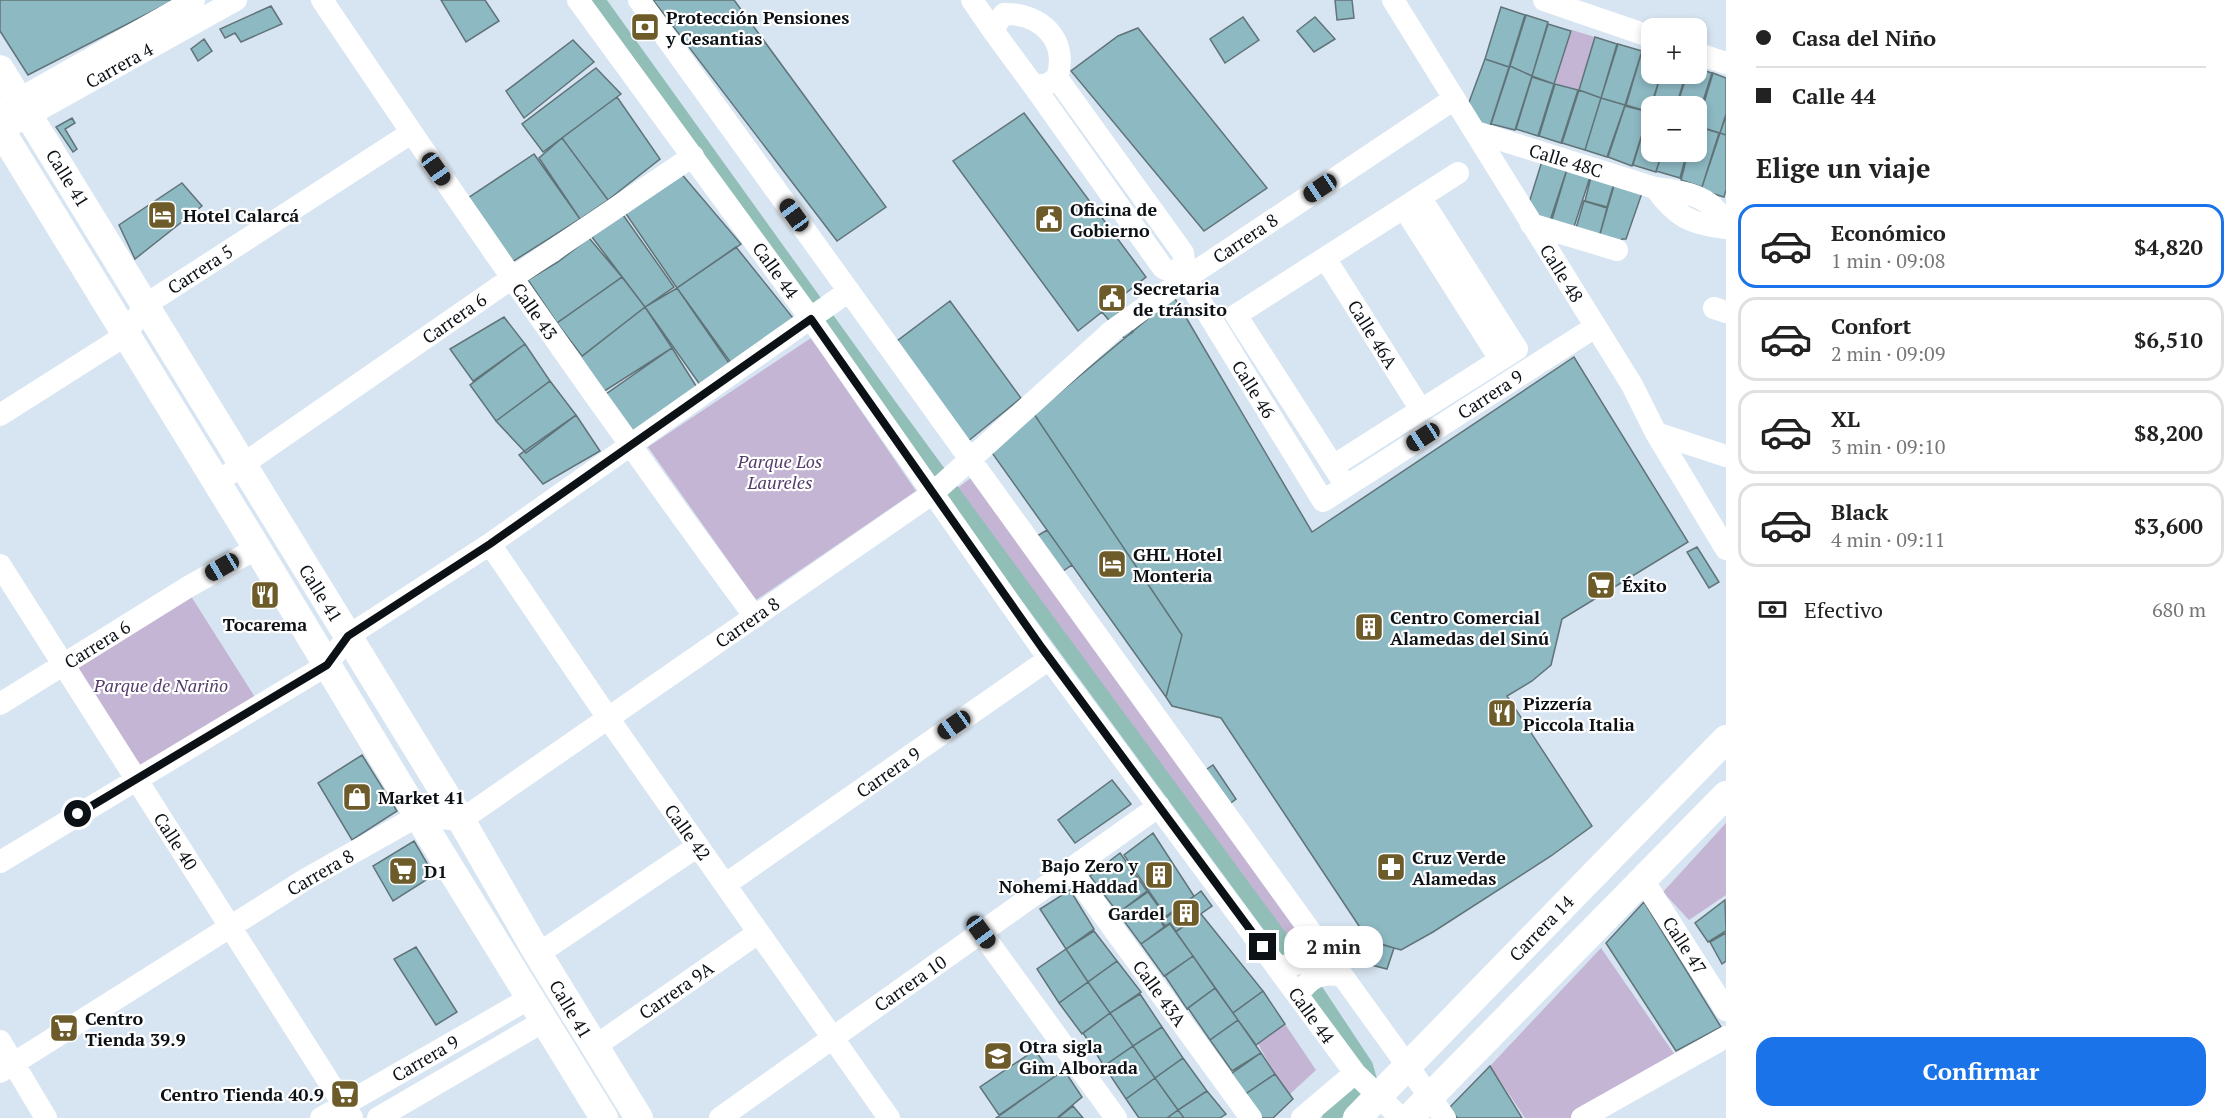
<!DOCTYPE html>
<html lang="es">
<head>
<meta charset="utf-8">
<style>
	:root { --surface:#fff; --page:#f2f2f2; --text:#222; --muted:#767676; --line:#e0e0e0; --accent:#1a73e8 }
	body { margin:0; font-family:"PT Serif",serif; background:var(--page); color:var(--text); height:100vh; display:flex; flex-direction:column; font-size:22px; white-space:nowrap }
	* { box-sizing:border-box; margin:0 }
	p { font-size:20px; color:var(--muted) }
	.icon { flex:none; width:33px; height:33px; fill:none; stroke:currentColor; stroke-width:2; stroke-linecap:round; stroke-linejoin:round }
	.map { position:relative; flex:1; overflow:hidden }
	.panel { display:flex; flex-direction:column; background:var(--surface); width:510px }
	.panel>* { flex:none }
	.hud { display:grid; align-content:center; height:132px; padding:0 30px; background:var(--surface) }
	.buttons { position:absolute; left:1641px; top:18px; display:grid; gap:12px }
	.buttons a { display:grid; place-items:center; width:66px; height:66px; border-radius:12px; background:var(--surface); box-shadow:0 3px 9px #0003; font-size:30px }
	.end { position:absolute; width:27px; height:27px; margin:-14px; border:8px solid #0c1115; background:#fff; box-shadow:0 0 0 3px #fff }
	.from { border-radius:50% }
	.bubble { position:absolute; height:42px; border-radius:18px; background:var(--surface); box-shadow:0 3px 9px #0003; font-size:20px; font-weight:800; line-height:42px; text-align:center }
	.car { position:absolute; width:18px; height:36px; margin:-18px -9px; border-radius:8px; box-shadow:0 0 4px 2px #0007; background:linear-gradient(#222 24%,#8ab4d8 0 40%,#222 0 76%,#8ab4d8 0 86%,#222 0) }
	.hud b { display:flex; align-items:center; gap:21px; height:57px; font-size:22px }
	.hud b+b { border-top:2px solid var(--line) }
	.hud i { width:15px; height:15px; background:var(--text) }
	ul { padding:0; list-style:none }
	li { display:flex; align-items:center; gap:18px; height:84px; margin:0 12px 9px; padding:0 18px; border:3px solid var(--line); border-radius:18px }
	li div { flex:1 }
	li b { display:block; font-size:22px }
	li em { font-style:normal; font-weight:800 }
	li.selected { border-color:var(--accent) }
	li>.icon { width:54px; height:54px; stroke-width:1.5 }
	h2 { padding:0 30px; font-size:27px; line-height:72px }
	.pay { display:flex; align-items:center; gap:15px; height:66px; padding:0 30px; font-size:22px }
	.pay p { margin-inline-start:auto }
	.cta { display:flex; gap:12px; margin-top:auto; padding:12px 30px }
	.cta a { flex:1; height:69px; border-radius:18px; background:var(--accent); color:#fff; font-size:24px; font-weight:800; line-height:69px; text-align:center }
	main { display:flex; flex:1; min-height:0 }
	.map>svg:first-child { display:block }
</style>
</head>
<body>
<main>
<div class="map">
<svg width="1726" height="1118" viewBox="0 0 1726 1118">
	<rect width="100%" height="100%" fill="#d7e5f2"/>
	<path fill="#c4b5d4" d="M1572 30 1595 37 1579 90 1555 83Z
		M811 338 916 491 756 600 648 447Z
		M972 477 1306 942 1291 955 1284 957 947 496Z
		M189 593 258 702 139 771 69 666Z
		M1726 823V895L1689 920 1663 892Z
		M1601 948 1677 1058 1579 1118H1525L1490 1066Z
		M1285 1024 1316 1070 1289 1095 1272 1069 1258 1044Z"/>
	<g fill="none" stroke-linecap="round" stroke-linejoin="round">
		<path stroke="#91beb6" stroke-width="16" d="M597 0 888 405 1287 948
			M1316 992 1365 1066 1369 1080 1330 1118"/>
	</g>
	<path fill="#8db9c3" stroke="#607378" stroke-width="1.5" d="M0 0H174L28 75 0 31Z
		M441 0H485L499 21 466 42Z
		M653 0H734L886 207 837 241Z
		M1335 0H1352L1354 18 1337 20Z
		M271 6 282 24 241 42 235 33 225 38 220 29Z
		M1501 7 1525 15 1509 67 1485 59Z
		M1526 15 1548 22 1532 76 1510 66Z
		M1243 17 1259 40 1225 63 1210 39Z
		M1315 17 1335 39 1314 52 1297 31Z
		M1548 24 1571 31 1554 84 1532 76Z
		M1138 28 1267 188 1204 231 1071 71 1118 36Z
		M1595 37 1617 44 1601 98 1579 90Z
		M204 39 212 51 198 61 191 49Z
		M573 40 594 62 524 118 506 91Z
		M1618 44 1642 51 1625 105 1601 98Z
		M1642 51 1652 54V74H1661L1649 112 1626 105Z
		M1485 59 1509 67 1490 126 1477 122 1468 105Z
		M1510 66 1532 76 1515 130 1491 124Z
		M596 68 621 94 543 152 522 124Z
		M1696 68 1712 73 1696 123V106H1677L1687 74H1696Z
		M1713 73 1726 78V114L1720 133 1697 126Z
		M1661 74H1686L1676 106H1652V112H1650Z
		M1532 77 1554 84 1538 136 1516 129Z
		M1555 84 1578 90 1561 143 1539 136Z
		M1579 90 1601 98 1585 150 1562 143Z
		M617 97 660 159 608 200 562 138Z
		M1601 98 1625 105 1607 157 1585 150Z
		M1625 106 1649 112 1632 166 1608 157Z
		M1649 112 1652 113V152H1662L1656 172 1633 165Z
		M1024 113 1146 277 1078 331 953 161Z
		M1726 116V135L1720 133Z
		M72 118 75 123 65 129 77 149 73 152 56 127Z
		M1696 126 1719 133 1702 187 1681 180 1688 152H1696Z
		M1720 133 1726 135V190L1724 197 1701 190Z
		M562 138 608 200 580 219 539 158Z
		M1663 152H1687L1680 178 1656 171Z
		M534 154 580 219 512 262 468 198Z
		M1543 158 1568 166 1548 227 1528 206Z
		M1568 166 1591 174 1572 233 1550 226Z
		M679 171 741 244 677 288 624 211Z
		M1592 173 1615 180 1607 207 1585 201Z
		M1615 182 1642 193 1626 239H1622L1618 247 1598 241Z
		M182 183 202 206 135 259 119 225Z
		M1584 201 1607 208 1598 241 1574 235Z
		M621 212 674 287 645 307 592 237Z
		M589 238 622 277 557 323 528 280 558 262Z
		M736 247 793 318 731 363 677 288Z
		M622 277 645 307 582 356 557 323Z
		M677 288 731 366 703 389 645 307Z
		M1174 297 1312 532 1574 357 1688 542 1562 619 1551 665 1532 681 1507 696 1592 826 1551 856 1433 932 1401 950 1369 941 1221 718 1172 706 1166 697 1182 635 1034 414Z
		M950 301 1021 398 967 442 893 344Z
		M1112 304 1133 332 1124 338 1102 312Z
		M645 307 672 348 603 392 580 358Z
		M504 317 525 344 473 381 450 349Z
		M525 344 550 381 496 421 470 385Z
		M672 348 698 389 633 432 606 394Z
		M550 381 576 415 526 453 496 421Z
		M1034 414 1182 635 1166 697 990 450Z
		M576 415 600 451 543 484 519 455Z
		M1047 530 1072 565 1063 571 1037 536Z
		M1697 547 1719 582 1709 588 1687 552Z
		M362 755 397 811 352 840 318 783Z
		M1213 765 1236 799 1228 805 1204 771Z
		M1112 780 1131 804 1075 843 1058 820Z
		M1153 833 1194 896 1166 916 1124 855Z
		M414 841 434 875 393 901 373 866Z
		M1120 853 1147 891 1118 913 1090 876Z
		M1070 890 1094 929 1066 949 1040 909Z
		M1201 891 1212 906 1176 931 1170 923 1165 926 1162 921Z
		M1148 892 1166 917 1160 920 1164 927 1141 944 1118 913Z
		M1725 900 1726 931 1708 942 1695 923Z
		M1644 902 1721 1027 1676 1051 1606 943Z
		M1201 914 1263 991 1233 1013 1176 932Z
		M1170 924 1193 956 1164 976 1141 944Z
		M1094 931 1117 961 1088 982 1066 949Z
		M1726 933V961L1722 964 1710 942Z
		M1378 943 1394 948 1387 969 1371 965Z
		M416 947 457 1012 436 1025 394 959Z
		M1066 949 1088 982 1059 1003 1037 969Z
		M1193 956 1215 988 1187 1009 1165 976Z
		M1117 961 1141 992 1110 1013 1088 982Z
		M1088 982 1110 1013 1082 1034 1059 1003Z
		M1215 988 1238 1020 1210 1040 1188 1008Z
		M1263 991 1285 1024 1256 1045 1233 1013Z
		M1140 994 1162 1027 1133 1046 1110 1013Z
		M1110 1013 1133 1046 1104 1066 1083 1033Z
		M1238 1020 1261 1053 1232 1071 1210 1040Z
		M1162 1027 1183 1058 1155 1078 1133 1046Z
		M1133 1046 1155 1078 1126 1099 1104 1066Z
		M1035 1050 1054 1077 999 1115 980 1087Z
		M1261 1053 1275 1074 1241 1097 1228 1076Z
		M1183 1058 1207 1091 1178 1110 1155 1078Z
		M1490 1066 1522 1118H1457L1450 1107Z
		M1064 1070 1082 1097 1057 1118H996Z
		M1275 1074 1293 1099 1273 1118H1261L1244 1095Z
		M1155 1078 1178 1110 1167 1118H1139L1126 1099Z
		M1207 1091 1226 1114 1220 1118H1184L1178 1110Z
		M1073 1106 1083 1118H1058Z
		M1178 1110 1184 1118H1167Z"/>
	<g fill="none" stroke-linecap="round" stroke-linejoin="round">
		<path stroke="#fff" stroke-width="22" d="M322 0C462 209 606 414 755 617
			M578 0 811 319 1042 649 1355 1073 1401 1118
			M639 0 1445 1118
			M972 0 994 32
			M1393 0 1632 385 1656 433 1726 549
			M1544 0 1652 37
			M1004 14C1042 13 1069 41 1057 78L1046 85H1033L994 32 997 23Z
			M1696 53 1726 63
			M1057 78 1183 253 1186 278 1323 501 1595 327
			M1033 85 1163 268 1186 278
			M0 110 194 0
			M1 131 236 0
			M1476 132 1655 188C1686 192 1714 195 1726 227
			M1655 188C1677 217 1690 224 1726 228
			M1404 208 1500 359
			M1531 224 1617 250
			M1325 258 1421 410
			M1714 308 1726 312
			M0 415 126 335 145 305 411 133
			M1656 433 1726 456
			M1333 466 1517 349 1420 197
			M216 483 512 278 693 156
			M1346 486 1236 315 1458 173
			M490 544 608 718 889 1118
			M0 565 352 1118
			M0 704 188 587 257 548
			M0 862 327 665 348 636 490 544 849 291
			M1070 869 1251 1118
			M1643 880 1726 1010
			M726 884 1049 659
			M981 932 1116 1118
			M538 954 698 846
			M1276 965C1297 969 1312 958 1315 938
			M1298 996C1308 978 1322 971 1342 976
			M0 1041 46 1118
			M594 1047 758 933
			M0 1072 306 879 418 816 461 820 933 493 1112 331 1186 278 1454 99
			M321 1118 530 998
			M378 1118 544 1021
			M720 1118 1159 806
			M1302 1118 1355 1073
			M1582 1118 1726 1037"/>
		<path stroke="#fff" stroke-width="28" d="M0 69 461 820 538 954 639 1118
			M0 129 257 548 418 816 604 1118
			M1357 1118 1726 739
			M1409 1118 1726 795"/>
	</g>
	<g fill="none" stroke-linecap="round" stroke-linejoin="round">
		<path stroke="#0c1115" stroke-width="8" d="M78 814 327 665 348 636 490 544 811 319 1042 648 1263 947"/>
	</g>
	<defs>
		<g id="bank-square" transform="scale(1.5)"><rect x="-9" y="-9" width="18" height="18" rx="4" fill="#6d5c2a" stroke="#fff"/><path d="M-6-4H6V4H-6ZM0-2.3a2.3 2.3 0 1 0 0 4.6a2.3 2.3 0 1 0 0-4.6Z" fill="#fff"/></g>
		<g id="hotel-square" transform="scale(1.5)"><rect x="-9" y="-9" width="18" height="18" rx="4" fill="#6d5c2a" stroke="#fff"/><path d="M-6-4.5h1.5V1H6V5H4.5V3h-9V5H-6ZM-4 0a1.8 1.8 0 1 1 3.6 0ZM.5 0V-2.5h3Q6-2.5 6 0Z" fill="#fff"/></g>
		<g id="civic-square" transform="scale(1.5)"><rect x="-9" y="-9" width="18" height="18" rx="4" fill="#6d5c2a" stroke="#fff"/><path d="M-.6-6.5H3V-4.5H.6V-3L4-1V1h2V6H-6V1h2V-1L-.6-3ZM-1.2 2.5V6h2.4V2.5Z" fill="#fff"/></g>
		<g id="supermarket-square" transform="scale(1.5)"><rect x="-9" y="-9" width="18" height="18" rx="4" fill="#6d5c2a" stroke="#fff"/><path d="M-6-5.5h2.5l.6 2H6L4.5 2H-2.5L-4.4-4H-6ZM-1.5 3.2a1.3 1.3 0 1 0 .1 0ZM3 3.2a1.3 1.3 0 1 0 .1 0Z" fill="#fff"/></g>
		<g id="restaurant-square" transform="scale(1.5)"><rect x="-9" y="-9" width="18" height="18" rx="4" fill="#6d5c2a" stroke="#fff"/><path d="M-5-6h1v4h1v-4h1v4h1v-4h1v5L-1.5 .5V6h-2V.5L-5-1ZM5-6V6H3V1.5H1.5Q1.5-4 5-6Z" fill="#fff"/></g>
		<g id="building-square" transform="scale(1.5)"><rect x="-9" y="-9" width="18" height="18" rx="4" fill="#6d5c2a" stroke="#fff"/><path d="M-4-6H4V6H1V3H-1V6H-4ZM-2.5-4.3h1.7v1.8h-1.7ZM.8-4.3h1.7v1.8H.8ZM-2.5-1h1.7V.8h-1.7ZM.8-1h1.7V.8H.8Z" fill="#fff"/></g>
		<g id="shop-square" transform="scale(1.5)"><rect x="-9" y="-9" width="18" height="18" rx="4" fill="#6d5c2a" stroke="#fff"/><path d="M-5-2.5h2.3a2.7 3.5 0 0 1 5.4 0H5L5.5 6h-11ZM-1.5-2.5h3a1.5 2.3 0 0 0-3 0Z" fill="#fff"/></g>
		<g id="pharmacy-square" transform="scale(1.5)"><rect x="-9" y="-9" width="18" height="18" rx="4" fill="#6d5c2a" stroke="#fff"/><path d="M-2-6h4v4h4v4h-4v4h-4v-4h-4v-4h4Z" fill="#fff"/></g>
		<g id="school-square" transform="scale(1.5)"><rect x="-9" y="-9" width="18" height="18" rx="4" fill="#6d5c2a" stroke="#fff"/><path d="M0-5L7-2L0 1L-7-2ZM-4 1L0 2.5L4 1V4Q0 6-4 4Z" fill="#fff"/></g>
	</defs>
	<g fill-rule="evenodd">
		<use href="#bank-square" x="645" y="27"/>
		<use href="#hotel-square" x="162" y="215"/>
		<use href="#civic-square" x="1049" y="219"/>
		<use href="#civic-square" x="1112" y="298"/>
		<use href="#hotel-square" x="1112" y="564"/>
		<use href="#supermarket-square" x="1601" y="585"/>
		<use href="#restaurant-square" x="265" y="595"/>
		<use href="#building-square" x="1369" y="627"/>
		<use href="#restaurant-square" x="1502" y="713"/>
		<use href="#shop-square" x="357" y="797"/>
		<use href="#pharmacy-square" x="1391" y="867"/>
		<use href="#supermarket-square" x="403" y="871"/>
		<use href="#building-square" x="1159" y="875"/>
		<use href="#building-square" x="1186" y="913"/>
		<use href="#supermarket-square" x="64" y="1028"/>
		<use href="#school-square" x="998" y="1056"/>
		<use href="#supermarket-square" x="345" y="1094"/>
	</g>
	<g text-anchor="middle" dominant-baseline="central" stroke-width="4.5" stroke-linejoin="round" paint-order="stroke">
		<g font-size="18" font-weight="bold" fill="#0c1115" stroke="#fff" text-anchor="start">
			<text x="666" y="17">Protección Pensiones<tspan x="666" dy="21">y Cesantias</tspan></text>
			<text x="1070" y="209">Oficina de<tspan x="1070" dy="21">Gobierno</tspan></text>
			<text x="183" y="215">Hotel Calarcá</text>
			<text x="1133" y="288">Secretaria<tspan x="1133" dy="21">de tránsito</tspan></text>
			<text x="1133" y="554">GHL Hotel<tspan x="1133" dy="21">Monteria</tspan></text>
			<text x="1622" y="585">Éxito</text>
			<text x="1390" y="617">Centro Comercial<tspan x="1390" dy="21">Alamedas del Sinú</tspan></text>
			<text x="265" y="624" text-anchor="middle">Tocarema</text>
			<text x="1523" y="703">Pizzería<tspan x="1523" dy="21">Piccola Italia</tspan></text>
			<text x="378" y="797">Market 41</text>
			<text x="1412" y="857">Cruz Verde<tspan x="1412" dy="21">Alamedas</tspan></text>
			<text x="1138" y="865" text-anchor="end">Bajo Zero y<tspan x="1138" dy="21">Nohemi Haddad</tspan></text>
			<text x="424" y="871">D1</text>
			<text x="1165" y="913" text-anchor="end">Gardel</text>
			<text x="85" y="1018">Centro<tspan x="85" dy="21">Tienda 39.9</tspan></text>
			<text x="1019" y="1046">Otra sigla<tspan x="1019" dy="21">Gim Alborada</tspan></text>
			<text x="324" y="1094" text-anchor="end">Centro Tienda 40.9</text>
		</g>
		<g font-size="18" fill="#0c1115" stroke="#fff">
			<text transform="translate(119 65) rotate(-29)">Carrera 4</text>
			<text transform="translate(1566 160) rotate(17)">Calle 48C</text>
			<text transform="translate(68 178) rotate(58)">Calle 41</text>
			<text transform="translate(1245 238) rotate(-34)">Carrera 8</text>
			<text transform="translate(200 269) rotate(-33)">Carrera 5</text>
			<text transform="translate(776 270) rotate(54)">Calle 44</text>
			<text transform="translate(1562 273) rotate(58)">Calle 48</text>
			<text transform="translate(535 311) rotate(55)">Calle 43</text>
			<text transform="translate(454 318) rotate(-35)">Carrera 6</text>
			<text transform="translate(1373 334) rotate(58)">Calle 46A</text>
			<text transform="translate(1254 389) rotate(58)">Calle 46</text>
			<text transform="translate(1490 394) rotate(-33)">Carrera 9</text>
			<text transform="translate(321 593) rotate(58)">Calle 41</text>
			<text transform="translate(747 622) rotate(-35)">Carrera 8</text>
			<text transform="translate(97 644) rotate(-32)">Carrera 6</text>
			<text transform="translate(888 772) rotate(-35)">Carrera 9</text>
			<text transform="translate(688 832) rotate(54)">Calle 42</text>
			<text transform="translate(176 841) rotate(57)">Calle 40</text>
			<text transform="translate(320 872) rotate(-30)">Carrera 8</text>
			<text transform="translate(1541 928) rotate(-46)">Carrera 14</text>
			<text transform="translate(1685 945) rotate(57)">Calle 47</text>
			<text transform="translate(910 983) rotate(-35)">Carrera 10</text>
			<text transform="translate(676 990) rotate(-35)">Carrera 9A</text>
			<text transform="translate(1160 993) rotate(54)">Calle 43A</text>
			<text transform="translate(571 1009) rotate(59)">Calle 41</text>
			<text transform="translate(1312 1015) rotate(54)">Calle 44</text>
			<text transform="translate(425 1058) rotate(-30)">Carrera 9</text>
		</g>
		<g font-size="18" font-style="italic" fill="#533c6a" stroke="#fff">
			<text x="780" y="461">Parque Los<tspan x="780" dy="21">Laureles</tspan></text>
			<text x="161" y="685">Parque de Nariño</text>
		</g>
	</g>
</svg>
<div class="buttons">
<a>+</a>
<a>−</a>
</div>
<i class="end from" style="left:78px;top:814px"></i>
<i class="end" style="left:1263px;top:947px"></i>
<div class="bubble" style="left:1284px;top:926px;width:99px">2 min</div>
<i class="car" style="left:436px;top:169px;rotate:145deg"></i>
<i class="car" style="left:1320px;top:188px;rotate:236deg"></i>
<i class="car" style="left:794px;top:215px;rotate:324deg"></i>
<i class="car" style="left:1423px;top:437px;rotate:237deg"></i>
<i class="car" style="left:222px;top:567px;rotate:240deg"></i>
<i class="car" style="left:954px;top:725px;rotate:235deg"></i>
<i class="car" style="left:981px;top:932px;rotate:144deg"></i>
</div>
<section class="panel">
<div class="hud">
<b><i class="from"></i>Casa del Niño</b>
<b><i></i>Calle 44</b>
</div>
<h2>Elige un viaje</h2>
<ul>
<li class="selected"><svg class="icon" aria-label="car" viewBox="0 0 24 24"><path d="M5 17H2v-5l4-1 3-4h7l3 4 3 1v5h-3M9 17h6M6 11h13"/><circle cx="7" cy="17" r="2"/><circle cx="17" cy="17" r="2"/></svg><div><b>Económico</b><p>1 min · 09:08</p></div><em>$4,820</em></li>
<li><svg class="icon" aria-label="car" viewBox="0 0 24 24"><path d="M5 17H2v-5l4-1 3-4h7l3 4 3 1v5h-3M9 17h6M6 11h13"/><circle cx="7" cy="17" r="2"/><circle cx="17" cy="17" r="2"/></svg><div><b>Confort</b><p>2 min · 09:09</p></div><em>$6,510</em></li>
<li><svg class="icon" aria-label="car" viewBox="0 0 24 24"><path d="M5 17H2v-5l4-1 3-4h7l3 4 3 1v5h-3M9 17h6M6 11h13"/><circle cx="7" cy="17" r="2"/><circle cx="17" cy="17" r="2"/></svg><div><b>XL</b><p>3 min · 09:10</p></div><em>$8,200</em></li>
<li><svg class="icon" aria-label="car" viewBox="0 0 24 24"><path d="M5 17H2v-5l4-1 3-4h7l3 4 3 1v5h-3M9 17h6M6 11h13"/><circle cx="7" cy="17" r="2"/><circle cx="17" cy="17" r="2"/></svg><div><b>Black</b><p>4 min · 09:11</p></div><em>$3,600</em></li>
</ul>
<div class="pay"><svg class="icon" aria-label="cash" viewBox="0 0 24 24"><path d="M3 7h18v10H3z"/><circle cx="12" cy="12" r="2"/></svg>Efectivo<p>680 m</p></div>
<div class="cta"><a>Confirmar</a></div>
</section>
</main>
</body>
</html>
